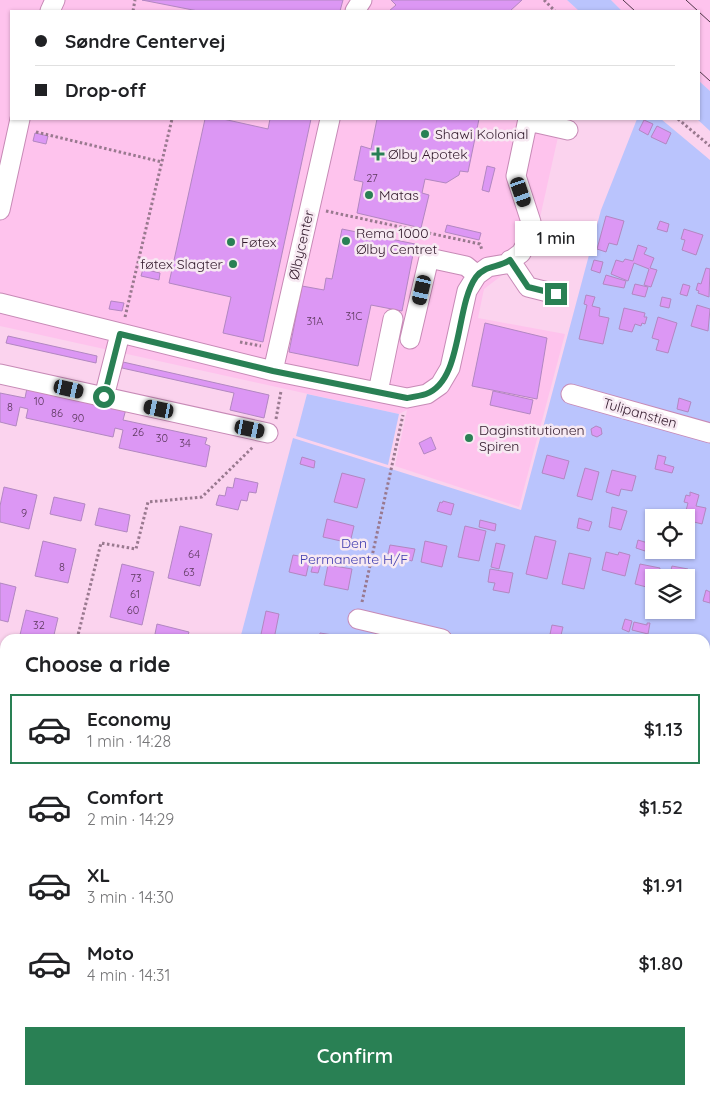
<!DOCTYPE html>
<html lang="en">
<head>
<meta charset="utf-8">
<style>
	:root { --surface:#fff; --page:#f6f6f6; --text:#202124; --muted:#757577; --line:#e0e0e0; --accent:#298054 }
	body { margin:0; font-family:Quicksand,sans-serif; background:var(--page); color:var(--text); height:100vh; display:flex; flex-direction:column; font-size:19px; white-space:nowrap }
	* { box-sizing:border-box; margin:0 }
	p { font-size:16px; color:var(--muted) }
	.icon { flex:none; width:28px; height:28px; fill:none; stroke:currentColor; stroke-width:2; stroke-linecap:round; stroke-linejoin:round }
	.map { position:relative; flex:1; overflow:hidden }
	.drawer { position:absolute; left:0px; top:634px; width:710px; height:461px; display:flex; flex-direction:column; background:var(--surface); border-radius:15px 15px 0 0; box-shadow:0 1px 4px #0004 }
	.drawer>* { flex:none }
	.banner { position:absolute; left:10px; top:10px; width:690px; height:110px; border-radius:0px; box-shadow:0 1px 4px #0004; display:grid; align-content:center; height:110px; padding:0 25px; background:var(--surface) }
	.tools { position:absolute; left:645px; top:509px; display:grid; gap:10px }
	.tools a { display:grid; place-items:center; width:50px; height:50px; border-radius:0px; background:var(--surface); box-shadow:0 1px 4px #0004; font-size:25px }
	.end { position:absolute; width:22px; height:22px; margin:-11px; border:6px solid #298054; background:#fff; box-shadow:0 0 0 2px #fff }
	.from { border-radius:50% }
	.bubble { position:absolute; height:35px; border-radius:0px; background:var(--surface); box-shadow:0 1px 4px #0004; font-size:16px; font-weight:600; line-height:35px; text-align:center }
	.car { position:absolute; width:15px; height:30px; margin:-15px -8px; border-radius:6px; box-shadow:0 0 4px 1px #0007; background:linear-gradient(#222 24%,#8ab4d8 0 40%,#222 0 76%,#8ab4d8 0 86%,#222 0) }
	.banner b { display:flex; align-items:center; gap:18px; height:48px; font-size:19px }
	.banner b+b { border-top:1px solid var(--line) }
	.banner i { width:12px; height:12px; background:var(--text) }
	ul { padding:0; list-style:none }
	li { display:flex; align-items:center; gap:15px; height:70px; margin:0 10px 8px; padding:0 15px; border:2px solid transparent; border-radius:0px }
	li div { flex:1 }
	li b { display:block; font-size:19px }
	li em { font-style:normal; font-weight:600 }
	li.current { border-color:var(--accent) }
	li>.icon { width:45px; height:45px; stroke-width:1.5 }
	h2 { padding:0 25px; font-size:22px; line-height:60px }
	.button { display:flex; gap:10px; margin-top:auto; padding:10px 25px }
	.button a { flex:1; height:58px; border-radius:0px; background:var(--accent); color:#fff; font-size:20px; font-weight:600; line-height:58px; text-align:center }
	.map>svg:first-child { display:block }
</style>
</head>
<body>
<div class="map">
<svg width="710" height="1094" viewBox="0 0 710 1094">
	<rect width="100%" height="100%" fill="#fbd3ee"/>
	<path fill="#fec3ed" d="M0 0H567L579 11H11V119H562L537 231 505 273 484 289 478 318 565 334 519 507 395 466 407 410 399 414 0 326Z
		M611 0H710V91L699 81V11H622Z
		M705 980 710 981V1094H260V1090H705Z"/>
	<path fill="#bac4fd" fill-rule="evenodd" d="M567 0H611L622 11H579Z
		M699 81 710 91V131L697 119H699Z
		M637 119H661L710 160V981L705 980V639H240L293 438 521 510 601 210ZM654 518H686V550H654ZM654 578H686V610H654Z
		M307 394 399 414 388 465 296 436Z"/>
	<path fill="#dc97f4" stroke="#b287c1" d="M142 0H343L340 11H198Z
		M391 0H522L510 11H389L396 5Z
		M205 119H223L268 129 270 119H311L263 342 223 333 231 297 169 283Z
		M377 119H479L468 172 460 171 459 175 446 183 425 179 422 193 429 195 421 228 357 213 363 182 354 180 361 146 371 149Z
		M644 120 653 124 648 135 639 130Z
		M657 126 671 133 666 144 651 137Z
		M35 133 48 136 46 144 33 141Z
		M487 166 495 168 489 192 482 190Z
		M606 216 624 221 617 245 609 243 606 252 597 249Z
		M660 221 669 224 667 232 657 229Z
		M447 225 481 233 479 240 445 232Z
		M342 229 415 244 402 311 371 305 358 366 289 352 302 286 324 290 326 278 332 279Z
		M684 229 703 235 696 255 682 250 685 240 681 239Z
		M638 245 647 248 644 254 654 258 650 268 657 270 651 287 644 285 649 269 634 263 628 281 611 274 616 260 623 262 625 259 633 261Z
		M594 260 603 262 600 273 591 270Z
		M706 268 710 269 709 297 698 293 699 291 696 290 698 283 701 284Z
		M143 269 160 273 159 280 141 276Z
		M606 275 626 281 624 288 603 284Z
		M635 284 648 287 645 297 632 294Z
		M683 284 690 286 687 296 680 294Z
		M586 295 595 297 592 306 600 308 599 316 609 318 603 344 579 339 587 305 584 304Z
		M662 297 671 299 669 308 660 306Z
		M111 301 124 303 122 311 109 309Z
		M697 305 710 309 708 331 691 326Z
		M624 308 645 313 644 317H647L645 324 642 323 641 326 635 324 632 332 619 329Z
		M658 317 677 323 668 353 656 350 659 340 652 338Z
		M485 323 547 338 537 399 472 386Z
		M8 336 97 356 96 363 6 343Z
		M123 362 269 395 264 418 230 410 234 393 122 368Z
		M27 388 126 409 123 420 207 438 205 444 210 446 206 467 119 448 123 430 115 428 113 437 26 418 28 409 20 407 16 426 0 422V393L25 398Z
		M493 391 533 400 530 414 490 405Z
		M679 398 691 402 688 412 677 409Z
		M596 426 601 428 602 434 597 437 592 435 591 429Z
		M431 437 436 449 424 454 419 443Z
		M547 455 569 461 564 479 542 473Z
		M658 455 666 457 664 464 674 467 672 473 655 469Z
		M302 457 315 461 314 468 300 464Z
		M585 468 599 472 592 500 577 496Z
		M612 470 636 476 632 491 621 489 619 496 606 492Z
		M342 473 365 479 357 508 334 502Z
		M235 478 258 483 256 493 249 492 247 501 241 500 238 510 216 505 219 495 225 496 227 487 233 488Z
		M4 487 37 495 29 529 0 522V506Z
		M690 492 699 495 696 506 706 508 702 524 686 520V518H684L688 503 684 502 686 495 690 496Z
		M54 497 85 504 81 521 50 514Z
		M443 501 454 504 451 515 437 511 440 502 442 503Z
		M612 507 627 511 621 530 609 527Z
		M99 508 130 515 127 532 95 525Z
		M579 518 592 522 589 531 577 528Z
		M327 519 354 526 350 543 323 537Z
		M480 520 496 524 495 531 479 527Z
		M180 526 212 534 200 586 168 578Z
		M465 526 486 531 479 561 458 557Z
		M535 536 556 541 547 579 526 574Z
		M638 540 648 543 645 551 636 548Z
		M43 541 76 549 68 583 35 576Z
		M425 541 447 546 442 567 421 562Z
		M496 543 505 545 499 569 491 567Z
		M390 545 415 549 412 561 388 554Z
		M606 552 618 555 619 552 630 555 625 576 602 570Z
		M569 553 591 558 584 589 562 584Z
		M293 555 310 558 306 576 289 572Z
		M314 561 321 563 318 573 311 572Z
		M122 564 154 572 142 625 110 617Z
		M640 564 660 568 658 578H654V589L635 584Z
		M328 565 352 569 348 590 324 585Z
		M672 566 688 569 686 578 675 577 677 571 671 570Z
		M490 569 513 573 509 593 493 590 495 583 488 582Z
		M0 583 16 587 8 622 0 620Z
		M706 590 710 592V603L703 601Z
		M26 610 58 618 53 639H19Z
		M266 611 279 614 274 639H260Z
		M625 619 632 621 629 632 622 629Z
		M634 622 647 625V623H650L648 634 632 630Z
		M157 624 189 632 187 639H154Z
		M552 625 563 627 560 639H549Z
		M320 633 333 635 332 639H319Z
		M707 816 710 817V839H708L709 830 705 829Z
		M1 887 5 888V924L0 923Z
		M0 960 5 961V979L0 978Z
		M323 1090H688V1094H323Z"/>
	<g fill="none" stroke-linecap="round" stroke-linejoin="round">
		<g stroke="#c78ab6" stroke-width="21">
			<path id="minor" d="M50 11 55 0
				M355 11 362 0
				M528 121 568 130
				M0 210 20 119
				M510 260 528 287 556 294
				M0 303 273 371 407 398 427 394 440 385 450 368 467 291 477 275 488 267 506 264 521 253 529 239 531 222 516 176 528 119
				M410 339 429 258 466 266 477 275
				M273 371 330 119
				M0 374 268 433
				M378 392 393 319
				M571 394 710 433
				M104 397 120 334
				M358 619 442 639
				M705 702 710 703
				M705 991 710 992
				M306 1090V1094"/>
		</g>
		<path stroke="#99798f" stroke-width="3" stroke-dasharray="2.5 2.5" stroke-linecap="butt" d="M544 0 555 11
			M133 11 135 0
			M678 119 710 146
			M36 132 162 162
			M326 211 480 244 482 250
			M125 317 172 119
			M240 342 261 346
			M276 419 281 391
			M362 602 403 415
			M77 639 101 543 136 549 148 502 202 497 253 447
			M0 731 5 733
			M0 869H5"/>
		<use href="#minor" stroke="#fff" stroke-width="19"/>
		<path stroke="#513649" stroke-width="1" d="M623 0 635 11
			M686 0 698 11
			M699 12 710 22
			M699 71 710 81"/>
	</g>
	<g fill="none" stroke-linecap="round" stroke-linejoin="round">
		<path stroke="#298054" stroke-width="6" d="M104 397 120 334 273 371 407 398C413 397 420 396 426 394 463 381 455 306 476 277 485 265 499 268 510 260L528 287 556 294"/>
	</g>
	<g fill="#298054" stroke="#f7e9f2" stroke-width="2">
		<circle cx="425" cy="134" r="5"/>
		<path d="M375.5 146.5h5v5h5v5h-5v5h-5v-5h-5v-5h5z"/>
		<circle cx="369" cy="195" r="5"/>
		<circle cx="346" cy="241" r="5"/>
		<circle cx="231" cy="242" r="5"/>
		<circle cx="233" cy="264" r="5"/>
		<circle cx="469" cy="438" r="5"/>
	</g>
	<g text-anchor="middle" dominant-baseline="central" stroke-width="5" stroke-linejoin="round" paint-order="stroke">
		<g font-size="11" fill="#5b385c">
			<text x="372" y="178">27</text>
			<text x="354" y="316">31C</text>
			<text x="315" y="321">31A</text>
			<text x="39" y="401">10</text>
			<text x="10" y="407">8</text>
			<text x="57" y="413">86</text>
			<text x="78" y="418">90</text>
			<text x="138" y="432">26</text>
			<text x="162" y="438">30</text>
			<text x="185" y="443">34</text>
			<text x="24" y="513">9</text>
			<text x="194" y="554">64</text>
			<text x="62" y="567">8</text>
			<text x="189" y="572">63</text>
			<text x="136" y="578">73</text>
			<text x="135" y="594">61</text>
			<text x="133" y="610">60</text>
			<text x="39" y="625">32</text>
		</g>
		<g font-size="14" fill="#30182a" stroke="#f7e9f2" text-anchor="start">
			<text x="435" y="134">Shawi Kolonial</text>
			<text x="388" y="154">Ølby Apotek</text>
			<text x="379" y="195">Matas</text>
			<text x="356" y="233">Rema 1000<tspan x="356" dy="16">Ølby Centret</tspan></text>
			<text x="241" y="242">Føtex</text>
			<text x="223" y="264" text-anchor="end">føtex Slagter</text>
			<text x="479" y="430">Daginstitutionen<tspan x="479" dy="16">Spiren</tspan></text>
		</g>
		<g font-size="14" fill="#30182a" stroke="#f7e9f2">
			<text transform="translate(301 245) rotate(-77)">Ølbycenter</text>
			<text transform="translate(640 413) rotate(16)">Tulipanstien</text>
		</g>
		<g font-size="14" fill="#3f3caf" stroke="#f7e9f2">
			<text x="354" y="543">Den<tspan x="354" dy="16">Permanente H/F</tspan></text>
		</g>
	</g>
</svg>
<div class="tools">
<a><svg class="icon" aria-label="locate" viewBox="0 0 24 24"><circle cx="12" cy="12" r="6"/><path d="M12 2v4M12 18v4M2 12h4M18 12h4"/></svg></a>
<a><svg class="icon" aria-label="layers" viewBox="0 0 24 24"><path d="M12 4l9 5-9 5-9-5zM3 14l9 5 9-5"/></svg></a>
</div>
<i class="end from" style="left:104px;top:397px"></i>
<i class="end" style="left:556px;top:294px"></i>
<div class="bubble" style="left:515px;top:221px;width:82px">1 min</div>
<i class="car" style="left:521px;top:192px;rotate:161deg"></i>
<i class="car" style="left:422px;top:290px;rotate:193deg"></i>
<i class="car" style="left:69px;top:389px;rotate:103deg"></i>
<i class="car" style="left:159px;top:409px;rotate:282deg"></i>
<i class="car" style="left:250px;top:429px;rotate:102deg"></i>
<div class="banner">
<b><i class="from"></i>Søndre Centervej</b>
<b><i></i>Drop-off</b>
</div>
<section class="drawer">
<h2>Choose a ride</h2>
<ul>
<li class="current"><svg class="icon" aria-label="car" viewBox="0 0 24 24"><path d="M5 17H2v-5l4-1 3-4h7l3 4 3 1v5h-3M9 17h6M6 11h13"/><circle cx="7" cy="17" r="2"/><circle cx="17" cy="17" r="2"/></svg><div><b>Economy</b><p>1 min · 14:28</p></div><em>$1.13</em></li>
<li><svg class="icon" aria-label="car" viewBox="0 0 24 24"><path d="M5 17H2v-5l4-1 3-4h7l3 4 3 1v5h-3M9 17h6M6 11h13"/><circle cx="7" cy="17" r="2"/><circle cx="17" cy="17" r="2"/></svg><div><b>Comfort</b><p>2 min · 14:29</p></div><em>$1.52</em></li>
<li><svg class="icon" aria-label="car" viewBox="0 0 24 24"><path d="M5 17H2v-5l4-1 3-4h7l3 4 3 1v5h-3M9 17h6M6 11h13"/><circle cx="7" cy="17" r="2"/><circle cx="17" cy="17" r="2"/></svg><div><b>XL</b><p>3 min · 14:30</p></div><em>$1.91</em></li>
<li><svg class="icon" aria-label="car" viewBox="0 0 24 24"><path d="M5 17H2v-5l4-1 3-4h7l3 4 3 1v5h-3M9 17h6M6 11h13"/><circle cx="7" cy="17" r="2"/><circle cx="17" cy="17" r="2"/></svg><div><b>Moto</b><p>4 min · 14:31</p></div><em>$1.80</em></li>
</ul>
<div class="button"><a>Confirm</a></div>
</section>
</div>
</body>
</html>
